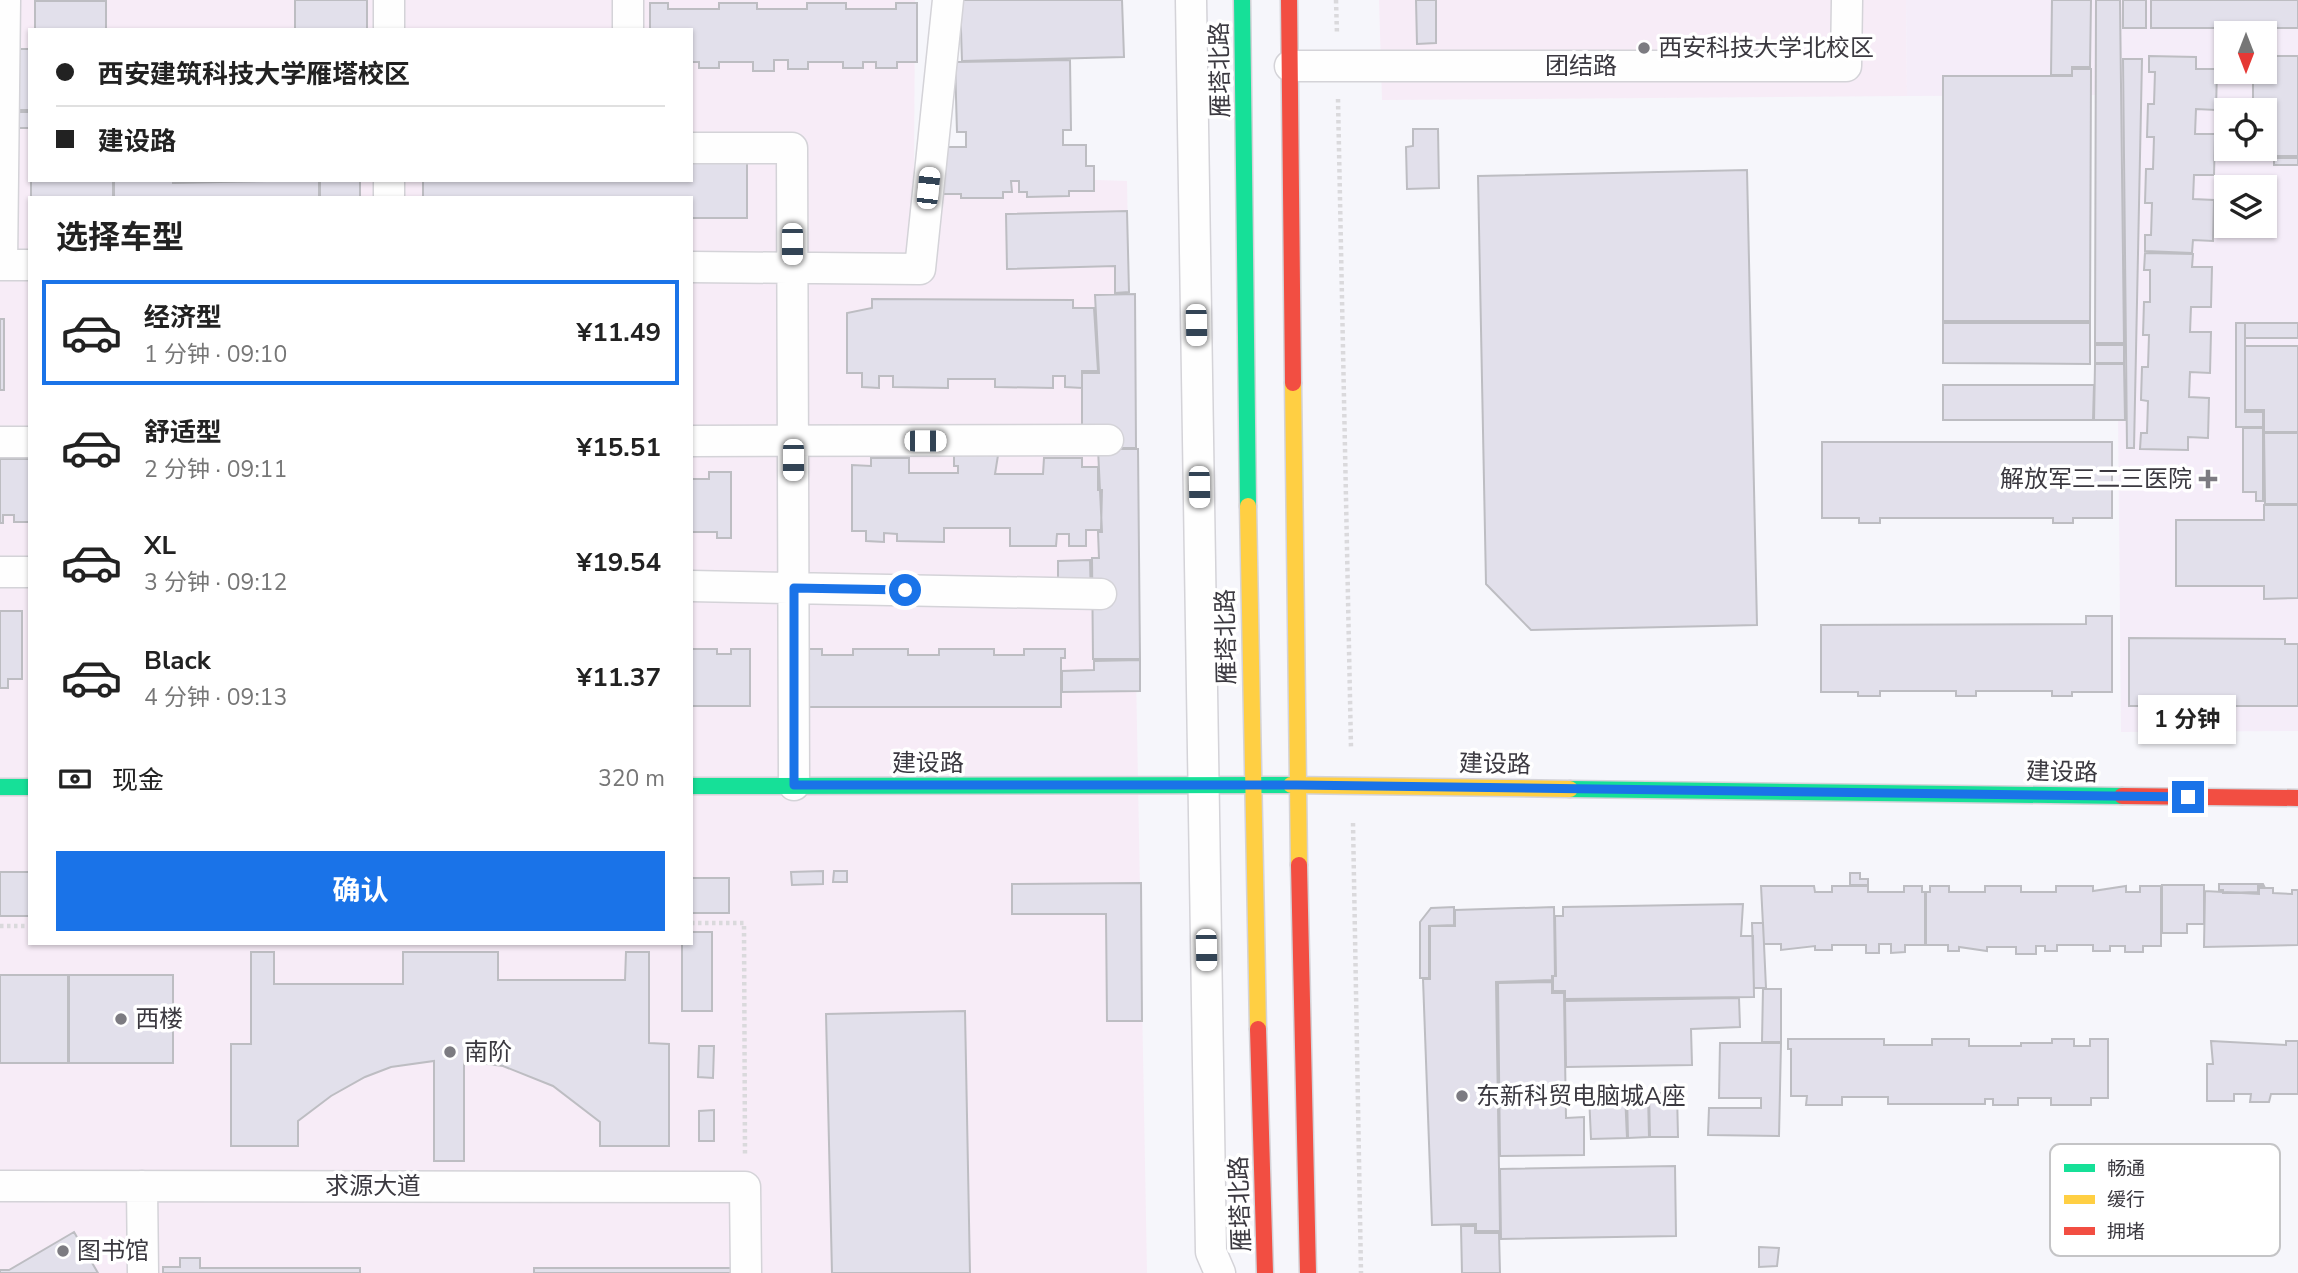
<!DOCTYPE html>
<html lang="zh">
<head>
<meta charset="utf-8">
<style>
	:root { --surface:#fff; --page:#f2f2f2; --text:#222; --muted:#767676; --line:#e0e0e0; --accent:#1a73e8 }
	body { margin:0; font-family:"Nunito Sans","Noto Sans SC",sans-serif; background:var(--page); color:var(--text); height:100vh; display:flex; flex-direction:column; font-size:26px; white-space:nowrap }
	* { box-sizing:border-box; margin:0 }
	p { font-size:23px; color:var(--muted) }
	.icon { flex:none; width:38px; height:38px; fill:none; stroke:currentColor; stroke-width:2; stroke-linecap:round; stroke-linejoin:round }
	.map { position:relative; flex:1; overflow:hidden }
	.details { position:absolute; left:28px; top:196px; width:665px; height:749px; display:flex; flex-direction:column; background:var(--surface); border-radius:0px; box-shadow:0 2px 5px #0004 }
	.details>* { flex:none }
	.top-card { position:absolute; left:28px; top:28px; width:665px; height:154px; border-radius:0px; box-shadow:0 2px 5px #0004; display:grid; align-content:center; height:154px; padding:0 28px; background:var(--surface) }
	.needle { width:46px; rotate:180deg }
	.tools { position:absolute; left:2214px; top:21px; display:grid; gap:14px }
	.tools a { display:grid; place-items:center; width:63px; height:63px; border-radius:0px; background:var(--surface); box-shadow:0 2px 5px #0004; font-size:35px }
	.end { position:absolute; width:32px; height:32px; margin:-16px; border:9px solid #1a73e8; background:#fff; box-shadow:0 0 0 4px #fff }
	.from { border-radius:50% }
	.bubble { position:absolute; height:49px; border-radius:0px; background:var(--surface); box-shadow:0 2px 5px #0004; font-size:23px; font-weight:700; line-height:49px; text-align:center }
	.car { position:absolute; width:21px; height:42px; margin:-21px -10px; border-radius:9px; box-shadow:0 0 5px 2px #0007; background:linear-gradient(#fff 24%,#345 0 40%,#fff 0 76%,#345 0 86%,#fff 0) }
	.top-card b { display:flex; align-items:center; gap:24px; height:66px; font-size:26px }
	.top-card b+b { border-top:2px solid var(--line) }
	.top-card i { width:18px; height:18px; background:var(--text) }
	ul { padding:0; list-style:none }
	li { display:flex; align-items:center; gap:21px; height:105px; margin:0 14px 10px; padding:0 14px; border:4px solid transparent; border-radius:0px }
	li div { flex:1 }
	li b { display:block; font-size:26px }
	li em { font-style:normal; font-weight:700 }
	li.active { border-color:var(--accent) }
	li>.icon { width:63px; height:63px; stroke-width:1.5 }
	h2 { padding:0 28px; font-size:32px; line-height:84px }
	.pay { display:flex; align-items:center; gap:18px; height:77px; padding:0 28px; font-size:26px }
	.pay p { margin-inline-start:auto }
	.action { display:flex; gap:14px; margin-top:auto; padding:14px 28px }
	.action a { flex:1; height:80px; border-radius:0px; background:var(--accent); color:#fff; font-size:28px; font-weight:700; line-height:80px; text-align:center }
	.map>svg:first-child { display:block }
</style>
</head>
<body>
<div class="map">
<svg width="2298" height="1273" viewBox="0 0 2298 1273">
	<rect width="100%" height="100%" fill="#f6f6fb"/>
	<path fill="#f7ecf7" fill-rule="evenodd" d="M0 0H915L914 174 1127 181 1147 1273H0ZM30 30H691V180H30ZM30 198H691V943H30Z
		M1379 0H1906L1907 96 1382 100Z"/>
	<path fill="#f5edf9" fill-rule="evenodd" d="M1906 0H2298V731L2121 732 2115 95 1907 96ZM2226 33H2264V72H2226ZM2226 110H2264V149H2226ZM2226 187H2264V226H2226Z"/>
	<path fill="#e2e0eb" stroke="#bdbdc2" stroke-width="2" d="M295 0H367V30H295Z
		M960 0H1122L1124 57 962 61Z
		M1416 0H1436V43L1417 44Z
		M2052 0H2091L2090 67H2072V75H2051Z
		M2096 0H2120L2124 343H2095Z
		M2123 0H2146V28H2123Z
		M2151 0H2298V28H2151Z
		M35 1H106V30H35Z
		M650 3H668V9H719V3H757V9H807V3H846V9H896V3H917V62H897V68H876V62H863V68H843V62H808V69H788V60H774V71H753V62H719V68H699V62H691V30H650Z
		M14 49H30V110H17Z
		M2149 56 2196 57V69H2217L2216 110 2196 109 2195 134H2215L2214 175H2194L2193 199 2214 200 2213 241 2193 240 2192 253 2145 251V235H2151L2152 203H2145L2146 169H2153L2154 137H2147L2148 104H2154L2155 72H2149Z
		M2264 56H2298V156H2272V134H2264V110H2253V72H2264Z
		M2123 59H2142L2134 448H2127Z
		M1070 60 1071 130H1063V145H1086V166H1094V191H1069V196L1027 197V192H1019V181H1011L1012 192H1003V198H961V194H937L943 147H966V132H957L955 62Z
		M2072 69H2091L2090 321H1943V76H2072Z
		M19 112H30V128H19Z
		M1413 129H1438L1439 188 1407 189 1406 147 1413 146Z
		M691 154H747V218H691V198H423V180H691Z
		M2274 158H2298V165H2274Z
		M1747 170 1757 625 1531 630 1486 584 1478 176Z
		M31 180H113V198H31Z
		M114 180H173V183L319 180V198H114Z
		M320 180H360V198H320Z
		M1127 211 1129 292 1115 293V266L1007 269 1006 214Z
		M2145 253 2193 254 2192 267H2212L2211 307H2191L2190 332H2211L2210 373 2190 372 2189 397 2209 398 2208 438 2188 437V450L2140 449 2141 433H2147L2148 401 2141 400 2142 367H2148L2149 335H2143L2144 302H2150V270H2144Z
		M1135 294 1136 448H1082V373H1099L1095 295Z
		M872 299 1073 300V308H1094L1098 371H1082V388L1065 387V376H1053V388L995 387V379H948V388L893 387V376H879V388L862 387V373H847V313L872 308Z
		M0 319H4V390H0Z
		M1943 323H2090V364L1943 363Z
		M2236 323H2245V412H2263V427H2236Z
		M2245 323H2298V338H2245Z
		M2095 345H2124V363H2095Z
		M2245 346H2298V432H2264V410H2245Z
		M2095 364H2124L2125 420H2094Z
		M1943 385H2094L2093 420H1943Z
		M2243 428H2263V501H2256V492H2243Z
		M2264 433H2298V504H2265Z
		M1822 442H2112V518H2073V523H2053V518H1880V523H1859V518H1822Z
		M954 449H999L995 474H1043L1044 458H1082V467H1098V490H1102L1101 530H1086V546H1069V534H1057L1056 546H1010V528H944V542L897 541V534L884 533V542L866 541V531H852V465L871 466V458H909V473H958V466H954Z
		M1098 449H1138L1140 659H1093L1092 558H1099L1098 532H1102Z
		M27 452H30V522H14V515H3V523H0V459H27Z
		M709 472H731V538H717V532H691V479H709Z
		M2264 505H2298V598L2264 599V586H2176V520H2264Z
		M1090 560 1091 601 1058 602V561Z
		M0 611H22V679H8V688H0Z
		M2086 616H2112V692H2072V696H2052V691H1976V696H1956V691H1880V696H1858V692H1821V625L2086 624Z
		M2129 638 2285 639V644H2298V706H2129Z
		M691 649H717V654H731V649H750V706H691Z
		M800 649H822V655H853V649H908V655H939V649H994V655H1024V649H1065V658H1061V707H802Z
		M1140 660V691L1062 692V671L1094 670V661Z
		M823 871V884L792 885 791 872Z
		M834 871H847V882H833Z
		M0 872H30V916H0Z
		M1850 873H1860V879H1868V885H1850Z
		M691 878H729V913H691Z
		M1141 883 1142 1021H1107L1106 914H1012V884Z
		M2219 884H2263L2264 886H2258V892L2223 893V890H2219Z
		M2162 885H2204V924H2187V933H2162Z
		M1761 886H1814L1815 892H1832V886H1868V892H1904V886H1922V892H1925V945H1905V952L1891 953V944H1879V953H1866V945H1832V950H1815V946L1781 950V944H1764Z
		M1930 886H1949V892H1985V886H2021V892H2056V886H2093V891L2126 886V892H2140V886H2161V946H2143V952H2125V946H2110V951H2093V945H2057V951H2045V946H2036V954H2016V947H1987V951L1959 947V951H1948V945H1926V892H1930Z
		M2259 888H2273V893L2292 894V890H2298V945L2204 947 2205 891 2259 894Z
		M1743 904 1741 936H1753L1754 997 1565 999V991H1553V976H1556L1555 916H1563V907Z
		M1454 907V925L1429 926V978H1420V922L1431 908Z
		M1554 907 1555 976H1552V980L1496 982 1500 1231H1476V1224L1432 1225 1423 979H1430V926H1455V910Z
		M1752 923H1763L1766 988H1754Z
		M691 932H712V1011H682V943H691Z
		M251 952H274V984H403V952H498V980H625L626 952H649V1043L669 1044V1146H600V1122L553 1086 503 1066 464 1061V1161H434V1061L391 1067 365 1077 331 1096 298 1121V1146H231V1044H251Z
		M0 975H68V1063H0Z
		M69 975H173V1063H69Z
		M1552 982V993H1564L1566 1118 1584 1117V1155L1500 1156 1498 983Z
		M1763 989H1781V1042H1762Z
		M1739 998 1740 1027 1691 1029 1692 1065 1566 1067 1565 1001Z
		M965 1011 970 1273H832L826 1014Z
		M1788 1039H1884V1045H1932V1039H1969V1046H2021V1043H2052V1039H2074V1046H2090V1039H2108V1098H2091V1105H2051V1098H2018V1105H1993V1099H1985V1104H1888V1097H1842V1105H1806L1807 1096H1791V1049H1788Z
		M2211 1041 2286 1045V1041H2298V1094H2271L2269 1102H2250L2251 1094H2234V1101H2207V1064H2213Z
		M1720 1043H1781L1779 1136 1708 1135 1709 1108H1761V1098H1719Z
		M699 1046H714L713 1078 698 1077Z
		M1649 1093H1677L1678 1137H1650Z
		M1625 1094 1627 1138 1591 1139 1589 1095Z
		M1627 1094H1648L1649 1137 1628 1138Z
		M714 1110V1141H699V1111Z
		M1675 1166 1676 1236 1501 1239 1500 1169Z
		M1461 1226H1475V1233H1499L1500 1273H1462Z
		M74 1232 98 1273H0V1270H9Z
		M1759 1247 1779 1248 1777 1266 1759 1267Z
		M180 1258H200V1268H360V1273H163V1267H180Z
		M534 1268H731V1273H534Z"/>
	<g fill="none" stroke-linecap="round" stroke-linejoin="round">
		<g stroke="#d4d3d8" stroke-width="33">
			<path id="street" d="M389 0V30
				M628 0V30
				M1191 0 1211 1252 1220 1273
				M1290 66H1846L1847 0
				M691 148H792L794 785
				M389 180V198
				M0 265H30
				M2 265 5 0
				M691 267 920 269 948 0
				M691 441 1108 440
				M0 442H30
				M0 572H30
				M691 586 1101 594
				M0 1186 745 1187 746 1273
				M142 1186 143 1273"/>
		</g>
		<g stroke="#d4d3d8" stroke-width="19">
			<path id="fast" d="M1242 0 1248 506
				M691 786 1291 785
				M0 787H30
				M1570 789 2122 796"/>
		</g>
		<g stroke="#d4d3d8" stroke-width="19">
			<path id="slow" d="M1293 383 1299 865
				M1248 506 1258 1029
				M1291 785 1570 789"/>
		</g>
		<g stroke="#d4d3d8" stroke-width="19">
			<path id="jam" d="M1289 0 1293 383
				M2122 796 2298 798
				M1299 865 1308 1273
				M1258 1029 1265 1273"/>
		</g>
		<path stroke="#dad9dc" stroke-width="4.5" stroke-dasharray="3.5 3.5" stroke-linecap="butt" d="M1336 0 1337 34
			M1338 99 1351 748
			M1353 823 1361 1273
			M691 923H744L745 1156
			M0 926H30"/>
		<use href="#street" stroke="#fefefe" stroke-width="30"/>
		<use href="#fast" stroke="#16e098" stroke-width="16"/>
		<use href="#slow" stroke="#ffcf43" stroke-width="16"/>
		<use href="#jam" stroke="#f24e42" stroke-width="16"/>
	</g>
	<g fill="none" stroke-linecap="round" stroke-linejoin="round">
		<path stroke="#1a73e8" stroke-width="9" d="M905 590 794 588V785H1297L2188 797"/>
	</g>
	<g fill="#7c7b81" stroke="#fff" stroke-width="2.5">
		<circle cx="1644" cy="48" r="7"/>
		<path d="M2204.5 468.5h7v7h7v7h-7v7h-7v-7h-7v-7h7z"/>
		<circle cx="121" cy="1019" r="7"/>
		<circle cx="450" cy="1052" r="7"/>
		<circle cx="1462" cy="1096" r="7"/>
		<circle cx="63" cy="1251" r="7"/>
	</g>
	<g text-anchor="middle" dominant-baseline="central" stroke-width="7" stroke-linejoin="round" paint-order="stroke">
		<g font-size="24" fill="#3b3940" stroke="#fff" text-anchor="start">
			<text x="1658" y="48">西安科技大学北校区</text>
			<text x="2192" y="479" text-anchor="end">解放军三二三医院</text>
			<text x="135" y="1019">西楼</text>
			<text x="464" y="1052">南阶</text>
			<text x="1476" y="1096">东新科贸电脑城A座</text>
			<text x="77" y="1251">图书馆</text>
		</g>
		<g font-size="24" fill="#3b3940" stroke="#fff">
			<text x="1581" y="66">团结路</text>
			<text transform="translate(1220 70) rotate(-91)">雁塔北路</text>
			<text transform="translate(1226 637) rotate(-91)">雁塔北路</text>
			<text x="928" y="763">建设路</text>
			<text transform="translate(1495 764) rotate(1)">建设路</text>
			<text transform="translate(2062 772) rotate(1)">建设路</text>
			<text x="373" y="1186">求源大道</text>
			<text transform="translate(1240 1204) rotate(-92)">雁塔北路</text>
		</g>
	</g>
	<rect x="2050" y="1144" width="230" height="112" rx="10" fill="#fff" stroke="#c4c4c6" stroke-width="2"/>
	<rect x="2064" y="1164" width="31" height="8" fill="#16e098"/>
	<rect x="2064" y="1195" width="31" height="9" fill="#ffcf43"/>
	<rect x="2064" y="1227" width="31" height="8" fill="#f24e42"/>
	<g font-size="19" fill="#3b3940">
		<text x="2107" y="1175">畅通</text>
		<text x="2107" y="1206">缓行</text>
		<text x="2107" y="1238">拥堵</text>
	</g>
</svg>
<div class="tools">
<a><svg class="needle" viewBox="-14 -14 28 28"><path d="M0-13l5 13h-10z" fill="#e53935"/><path d="M0 13l5-13h-10z" fill="#767676"/></svg></a>
<a><svg class="icon" aria-label="locate" viewBox="0 0 24 24"><circle cx="12" cy="12" r="6"/><path d="M12 2v4M12 18v4M2 12h4M18 12h4"/></svg></a>
<a><svg class="icon" aria-label="layers" viewBox="0 0 24 24"><path d="M12 4l9 5-9 5-9-5zM3 14l9 5 9-5"/></svg></a>
</div>
<i class="end from" style="left:905px;top:590px"></i>
<i class="end" style="left:2188px;top:797px"></i>
<div class="bubble" style="left:2138px;top:695px;width:98px">1 分钟</div>
<i class="car" style="left:928px;top:188px;rotate:6deg"></i>
<i class="car" style="left:792px;top:244px;rotate:180deg"></i>
<i class="car" style="left:1196px;top:325px;rotate:179deg"></i>
<i class="car" style="left:925px;top:441px;rotate:90deg"></i>
<i class="car" style="left:793px;top:460px;rotate:180deg"></i>
<i class="car" style="left:1199px;top:487px;rotate:179deg"></i>
<i class="car" style="left:1206px;top:950px;rotate:179deg"></i>
<div class="top-card">
<b><i class="from"></i>西安建筑科技大学雁塔校区</b>
<b><i></i>建设路</b>
</div>
<section class="details">
<h2>选择车型</h2>
<ul>
<li class="active"><svg class="icon" aria-label="car" viewBox="0 0 24 24"><path d="M5 17H2v-5l4-1 3-4h7l3 4 3 1v5h-3M9 17h6M6 11h13"/><circle cx="7" cy="17" r="2"/><circle cx="17" cy="17" r="2"/></svg><div><b>经济型</b><p>1 分钟 · 09:10</p></div><em>¥11.49</em></li>
<li><svg class="icon" aria-label="car" viewBox="0 0 24 24"><path d="M5 17H2v-5l4-1 3-4h7l3 4 3 1v5h-3M9 17h6M6 11h13"/><circle cx="7" cy="17" r="2"/><circle cx="17" cy="17" r="2"/></svg><div><b>舒适型</b><p>2 分钟 · 09:11</p></div><em>¥15.51</em></li>
<li><svg class="icon" aria-label="car" viewBox="0 0 24 24"><path d="M5 17H2v-5l4-1 3-4h7l3 4 3 1v5h-3M9 17h6M6 11h13"/><circle cx="7" cy="17" r="2"/><circle cx="17" cy="17" r="2"/></svg><div><b>XL</b><p>3 分钟 · 09:12</p></div><em>¥19.54</em></li>
<li><svg class="icon" aria-label="car" viewBox="0 0 24 24"><path d="M5 17H2v-5l4-1 3-4h7l3 4 3 1v5h-3M9 17h6M6 11h13"/><circle cx="7" cy="17" r="2"/><circle cx="17" cy="17" r="2"/></svg><div><b>Black</b><p>4 分钟 · 09:13</p></div><em>¥11.37</em></li>
</ul>
<div class="pay"><svg class="icon" aria-label="cash" viewBox="0 0 24 24"><path d="M3 7h18v10H3z"/><circle cx="12" cy="12" r="2"/></svg>现金<p>320 m</p></div>
<div class="action"><a>确认</a></div>
</section>
</div>
</body>
</html>
